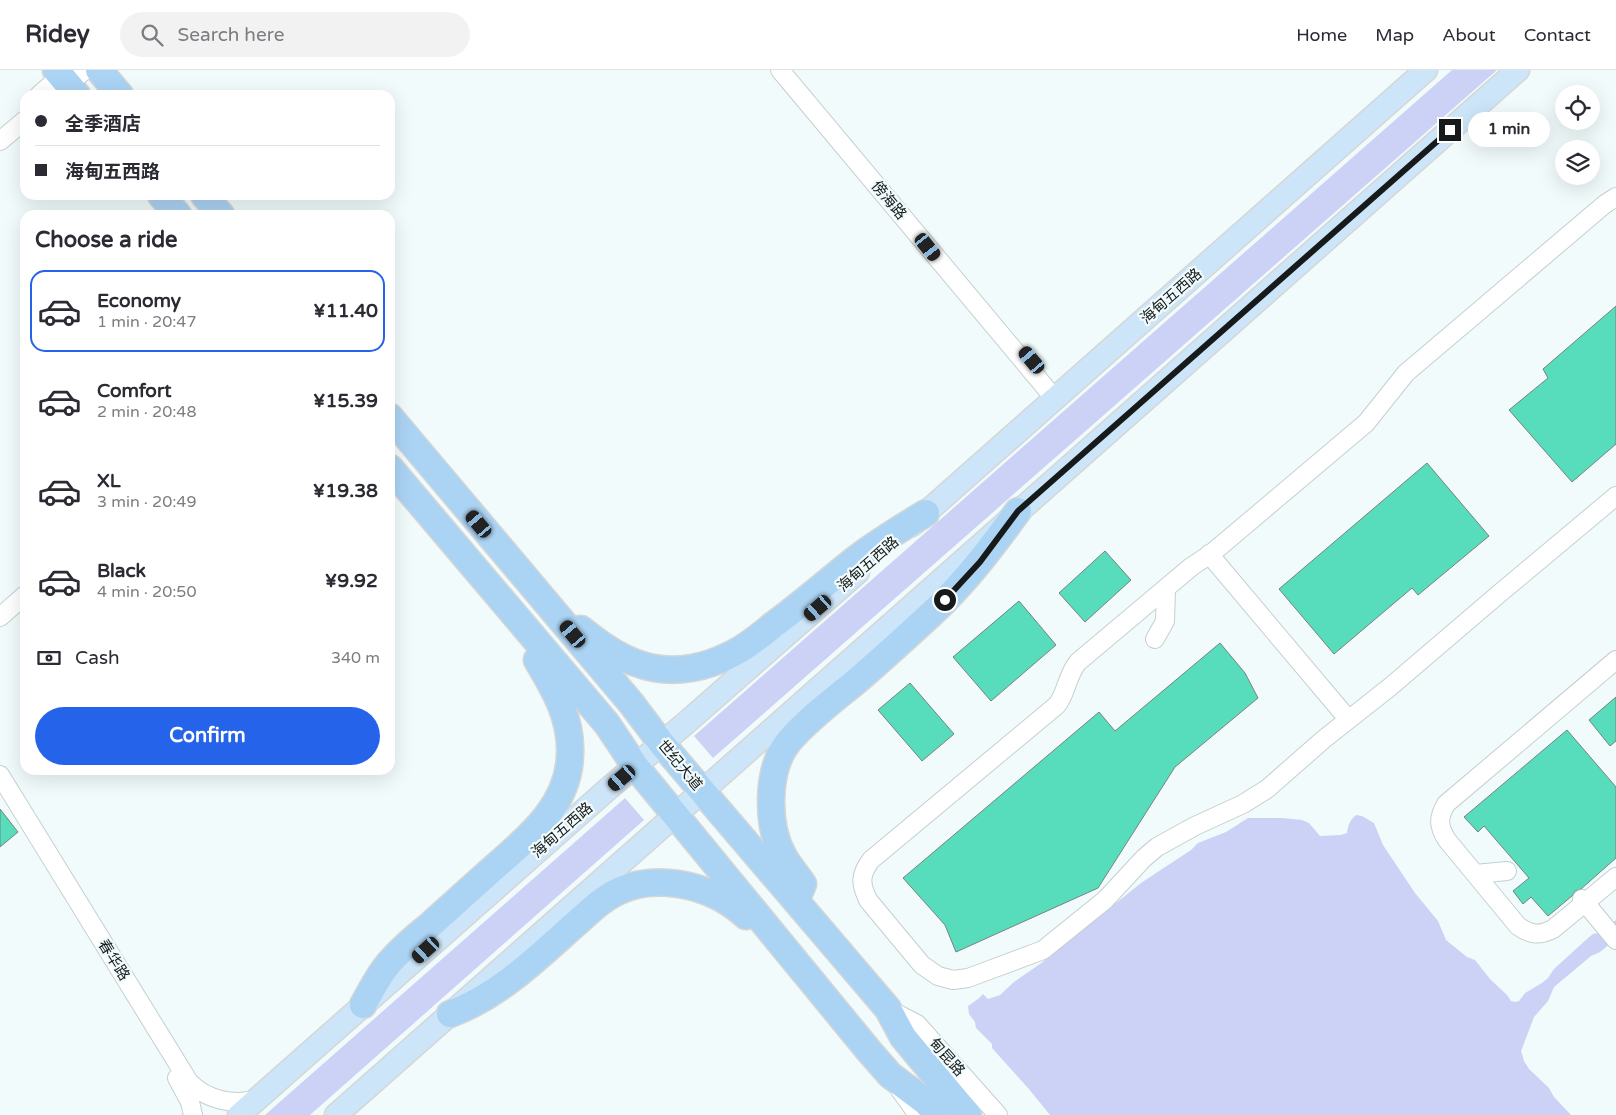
<!DOCTYPE html>
<html lang="en">
<head>
<meta charset="utf-8">
<style>
	:root { --surface:#fff; --page:#f2f2f3; --text:#2b2b33; --muted:#7c7c81; --line:#e1e1e2; --accent:#2563eb }
	body { margin:0; font-family:"Varela Round","Noto Sans SC",sans-serif; background:var(--page); color:var(--text); height:100vh; display:flex; flex-direction:column; font-size:19px; white-space:nowrap }
	* { box-sizing:border-box; margin:0 }
	p { font-size:16px; color:var(--muted) }
	.icon { flex:none; width:28px; height:28px; fill:none; stroke:currentColor; stroke-width:2; stroke-linecap:round; stroke-linejoin:round }
	.map { position:relative; flex:1; overflow:hidden }
	.details { position:absolute; left:20px; top:140px; width:375px; height:565px; display:flex; flex-direction:column; background:var(--surface); border-radius:15px; box-shadow:0 5px 20px #0002 }
	.details>* { flex:none }
	.guide { position:absolute; left:20px; top:20px; width:375px; height:110px; border-radius:15px; box-shadow:0 5px 20px #0002; display:grid; align-content:center; height:110px; padding:0 15px; background:var(--surface) }
	.fabs { position:absolute; left:1555px; top:15px; display:grid; gap:10px }
	.fabs a { display:grid; place-items:center; width:45px; height:45px; border-radius:50%; background:var(--surface); box-shadow:0 5px 20px #0002; font-size:25px }
	.end { position:absolute; width:22px; height:22px; margin:-11px; border:6px solid #161a1a; background:#fff; box-shadow:0 0 0 2px #fff }
	.from { border-radius:50% }
	.bubble { position:absolute; height:35px; border-radius:18px; background:var(--surface); box-shadow:0 5px 20px #0002; font-size:16px; font-weight:700; line-height:35px; text-align:center }
	.car { position:absolute; width:15px; height:30px; margin:-15px -8px; border-radius:6px; box-shadow:0 0 4px 1px #0007; background:linear-gradient(#222 24%,#8ab4d8 0 40%,#222 0 76%,#8ab4d8 0 86%,#222 0) }
	.guide b { display:flex; align-items:center; gap:18px; height:48px; font-size:19px }
	.guide b+b { border-top:1px solid var(--line) }
	.guide i { width:12px; height:12px; background:var(--text) }
	ul { padding:0; list-style:none }
	li { display:flex; align-items:center; gap:15px; height:82px; margin:0 10px 8px; padding:0 5px; border:2px solid transparent; border-radius:15px }
	li div { flex:1 }
	li b { display:block; font-size:19px }
	li em { font-style:normal; font-weight:700 }
	li.selected { border-color:var(--accent) }
	li>.icon { width:45px; height:45px; stroke-width:1.5 }
	h2 { padding:0 15px; font-size:22px; line-height:60px }
	.pay { display:flex; align-items:center; gap:12px; height:55px; padding:0 15px; font-size:19px }
	.pay p { margin-inline-start:auto }
	.button { display:flex; gap:10px; margin-top:auto; padding:10px 15px }
	.button a { flex:1; height:58px; border-radius:30px; background:var(--accent); color:#fff; font-size:20px; font-weight:700; line-height:58px; text-align:center }
	header { display:flex; align-items:center; gap:30px; box-sizing:border-box; height:70px; padding:0 25px; background:var(--surface); border-bottom:1px solid var(--line) }
	header strong { font-size:24px }
	nav { display:flex; gap:28px; margin-inline-start:auto; font-size:18px }
	.search { width:350px; height:45px; background:var(--page); display:flex; align-items:center; gap:12px; box-sizing:border-box; padding:0 18px; border-radius:28px; color:var(--muted); font-size:19px }
	.map>svg:first-child { display:block }
</style>
</head>
<body>
<header>
<strong>Ridey</strong>
<div class="search"><svg class="icon" aria-label="search" viewBox="0 0 24 24"><circle cx="10" cy="10" r="6"/><path d="M15 15l6 6"/></svg>Search here</div>
<nav><a>Home</a><a>Map</a><a>About</a><a>Contact</a></nav>
</header>
<div class="map">
<svg width="1616" height="1045" viewBox="0 0 1616 1045">
	<rect width="100%" height="100%" fill="#f1fbfc"/>
	<path fill="#cbd2f6" d="M1452 0H1497L713 688 694 666Z
		M625 728 644 750 310 1045H265Z
		M1356 745 1362 746 1374 753 1383 775 1415 823 1438 851 1446 870 1467 887 1475 890 1490 909 1507 925 1511 931 1515 932 1519 931 1525 923 1542 913 1548 908 1554 899 1588 868 1593 864 1599 863 1616 850V869L1600 882 1591 886 1554 917 1548 931 1534 947 1521 981 1524 991 1529 999 1549 1018 1554 1027 1571 1045H1050L1028 1018 992 978V974L976 958 975 952 969 944 968 936 978 929 983 924 988 929 1000 925 1014 912 1040 894 1141 813 1191 780 1198 773 1226 762 1248 748H1282L1302 750 1309 753 1320 766 1341 765 1347 763C1348 755 1350 750 1356 745Z"/>
	<path fill="#57ddbc" stroke="#79827f" d="M1616 236V374L1572 412 1509 340 1548 308 1543 299Z
		M1427 393 1489 466 1418 525 1412 518 1334 584 1279 519Z
		M1105 481 1131 510 1085 552 1059 523Z
		M1019 531 1056 575 991 631 953 587Z
		M1220 573 1245 603 1258 628 1175 697 1098 818 956 882 945 855 903 808 1099 642 1115 661Z
		M910 613 954 664 922 691 878 640Z
		M1616 627V671L1610 676 1589 650Z
		M1567 660 1616 717V788L1581 819 1575 821 1572 826 1548 846 1531 827 1523 834 1513 821 1529 808 1484 756 1478 762 1464 747Z
		M0 739 18 762 0 777Z"/>
	<g fill="none" stroke-linecap="round" stroke-linejoin="round">
		<g stroke="#c5cfd0" stroke-width="20">
			<path id="minor" d="M780 0 1055 329
				M39 25 62 5
				M55 25 85 0
				M0 71 25 50
				M1616 127 1605 134 1406 303 1366 353 1212 483 1191 497 1078 592C1067 605 1067 622 1057 635L871 790C860 805 860 813 868 830L922 895 938 906 953 910 968 908 1043 880 1105 830 1144 788 1157 777 1195 756 1243 734 1267 719 1324 669 1390 617 1500 523 1616 426
				M1209 484 1348 649
				M0 547 25 525
				M1155 569 1165 551 1166 519
				M1616 590 1446 734C1438 748 1438 756 1447 770L1518 856C1531 865 1539 866 1553 859L1616 807
				M0 705 189 1012C207 1030 233 1036 258 1029
				M1475 804 1507 801
				M1582 829 1616 870
				M888 939 917 954 998 1045
				M177 1008 190 1032 193 1045
				M900 1020 918 1045"/>
		</g>
		<g stroke="#d5d6d6" stroke-width="25">
			<path id="major" d="M912 455 1426 0
				M239 1045 608 719 687 652 858 502
				M336 1045 1518 0"/>
		</g>
		<g stroke="#d5d6d6" stroke-width="29">
			<path id="highway" d="M56 0 77 25
				M99 0 120 25
				M161 125 178 145
				M204 125 221 145
				M390 347 631 633 662 674 888 939 903 967 968 1045
				M390 398 607 654 635 696 869 981 890 1005 926 1032 937 1045
				M581 559C602 576 626 593 654 598 678 603 706 597 728 586 744 579 759 567 772 556 801 535 828 511 856 489 878 472 901 458 926 443
				M798 826 803 814C797 805 789 796 784 787 766 756 766 699 789 671 808 649 832 631 854 613 880 591 905 568 930 545 964 514 991 478 1018 441
				M363 935C371 921 378 906 389 893 401 880 414 868 428 857 448 839 468 821 488 803 523 772 569 738 570 685 572 649 555 620 537 590
				M450 944C498 926 535 890 573 856 584 847 594 836 605 829 647 799 710 813 746 846"/>
		</g>
		<use href="#minor" stroke="#fff" stroke-width="18"/>
		<use href="#major" stroke="#cde5f8" stroke-width="22"/>
		<use href="#highway" stroke="#abd3f3" stroke-width="26"/>
	</g>
	<g fill="none" stroke-linecap="round" stroke-linejoin="round">
		<path stroke="#161a1a" stroke-width="6" d="M945 530 980 492 1018 441 1450 60"/>
	</g>
	<g text-anchor="middle" dominant-baseline="central" stroke-width="4.5" stroke-linejoin="round" paint-order="stroke">
		<g font-size="15" fill="#161a1a" stroke="#f1fbfc">
			<text transform="translate(889 130) rotate(50)">傍海路</text>
			<text transform="translate(1171 226) rotate(-41)">海甸五西路</text>
			<text transform="translate(868 494) rotate(-41)">海甸五西路</text>
			<text transform="translate(680 695) rotate(50)">世纪大道</text>
			<text transform="translate(562 760) rotate(-41)">海甸五西路</text>
			<text transform="translate(114 890) rotate(58)">春华路</text>
			<text transform="translate(947 987) rotate(48)">甸昆路</text>
		</g>
	</g>
</svg>
<div class="fabs">
<a><svg class="icon" aria-label="locate" viewBox="0 0 24 24"><circle cx="12" cy="12" r="6"/><path d="M12 2v4M12 18v4M2 12h4M18 12h4"/></svg></a>
<a><svg class="icon" aria-label="layers" viewBox="0 0 24 24"><path d="M12 4l9 5-9 5-9-5zM3 14l9 5 9-5"/></svg></a>
</div>
<i class="end from" style="left:945px;top:530px"></i>
<i class="end" style="left:1450px;top:60px"></i>
<div class="bubble" style="left:1468px;top:42px;width:82px">1 min</div>
<i class="car" style="left:928px;top:177px;rotate:141deg"></i>
<i class="car" style="left:1032px;top:290px;rotate:320deg"></i>
<i class="car" style="left:479px;top:454px;rotate:320deg"></i>
<i class="car" style="left:818px;top:538px;rotate:229deg"></i>
<i class="car" style="left:573px;top:564px;rotate:320deg"></i>
<i class="car" style="left:622px;top:708px;rotate:229deg"></i>
<i class="car" style="left:426px;top:880px;rotate:228deg"></i>
<div class="guide">
<b><i class="from"></i>全季酒店</b>
<b><i></i>海甸五西路</b>
</div>
<section class="details">
<h2>Choose a ride</h2>
<ul>
<li class="selected"><svg class="icon" aria-label="car" viewBox="0 0 24 24"><path d="M5 17H2v-5l4-1 3-4h7l3 4 3 1v5h-3M9 17h6M6 11h13"/><circle cx="7" cy="17" r="2"/><circle cx="17" cy="17" r="2"/></svg><div><b>Economy</b><p>1 min · 20:47</p></div><em>¥11.40</em></li>
<li><svg class="icon" aria-label="car" viewBox="0 0 24 24"><path d="M5 17H2v-5l4-1 3-4h7l3 4 3 1v5h-3M9 17h6M6 11h13"/><circle cx="7" cy="17" r="2"/><circle cx="17" cy="17" r="2"/></svg><div><b>Comfort</b><p>2 min · 20:48</p></div><em>¥15.39</em></li>
<li><svg class="icon" aria-label="car" viewBox="0 0 24 24"><path d="M5 17H2v-5l4-1 3-4h7l3 4 3 1v5h-3M9 17h6M6 11h13"/><circle cx="7" cy="17" r="2"/><circle cx="17" cy="17" r="2"/></svg><div><b>XL</b><p>3 min · 20:49</p></div><em>¥19.38</em></li>
<li><svg class="icon" aria-label="car" viewBox="0 0 24 24"><path d="M5 17H2v-5l4-1 3-4h7l3 4 3 1v5h-3M9 17h6M6 11h13"/><circle cx="7" cy="17" r="2"/><circle cx="17" cy="17" r="2"/></svg><div><b>Black</b><p>4 min · 20:50</p></div><em>¥9.92</em></li>
</ul>
<div class="pay"><svg class="icon" aria-label="cash" viewBox="0 0 24 24"><path d="M3 7h18v10H3z"/><circle cx="12" cy="12" r="2"/></svg>Cash<p>340 m</p></div>
<div class="button"><a>Confirm</a></div>
</section>
</div>
</body>
</html>
